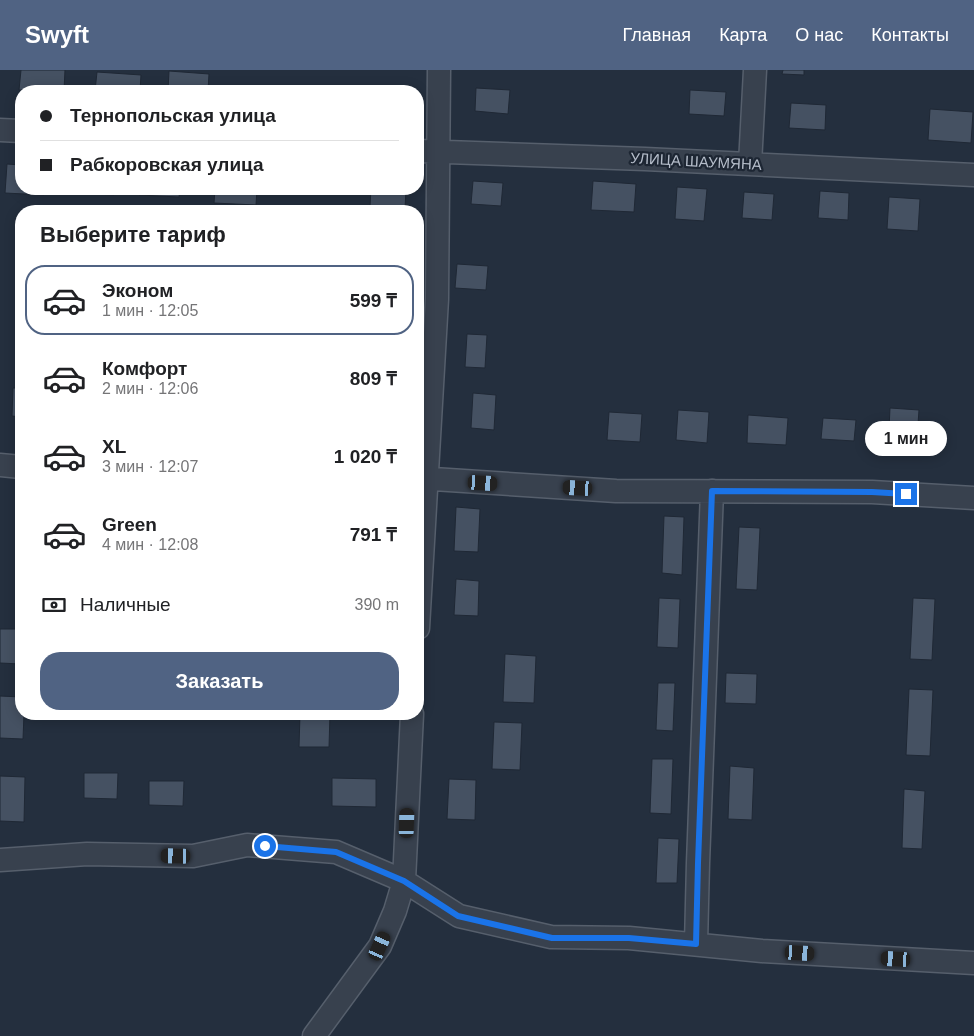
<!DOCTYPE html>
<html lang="ru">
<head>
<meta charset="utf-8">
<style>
	:root { --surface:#fff; --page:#f2f2f2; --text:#202124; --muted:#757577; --line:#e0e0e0; --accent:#506383 }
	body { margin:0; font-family:Arial,sans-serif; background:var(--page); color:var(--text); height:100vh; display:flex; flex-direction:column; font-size:19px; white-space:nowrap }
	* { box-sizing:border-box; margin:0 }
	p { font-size:16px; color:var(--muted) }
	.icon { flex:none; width:28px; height:28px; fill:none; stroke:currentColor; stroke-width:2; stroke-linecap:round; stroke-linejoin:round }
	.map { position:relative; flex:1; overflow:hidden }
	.panel { position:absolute; left:15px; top:135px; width:409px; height:515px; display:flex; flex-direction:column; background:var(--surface); border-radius:20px; box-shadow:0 2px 12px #0003 }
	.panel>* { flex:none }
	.top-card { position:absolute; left:15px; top:15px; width:409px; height:110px; border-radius:20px; box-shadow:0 2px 12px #0003; display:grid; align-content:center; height:110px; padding:0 25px; background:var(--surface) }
	.end { position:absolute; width:22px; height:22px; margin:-11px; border:6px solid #1a73e8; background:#fff; box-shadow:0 0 0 2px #fff }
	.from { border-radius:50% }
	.bubble { position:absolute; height:35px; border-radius:18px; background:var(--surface); box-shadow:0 2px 12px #0003; font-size:16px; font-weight:800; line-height:35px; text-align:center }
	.car { position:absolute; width:15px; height:30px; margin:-15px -8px; border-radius:6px; box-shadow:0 0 4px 1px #0007; background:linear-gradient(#222 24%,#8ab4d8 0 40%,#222 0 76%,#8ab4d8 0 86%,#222 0) }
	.top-card b { display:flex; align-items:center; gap:18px; height:48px; font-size:19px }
	.top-card b+b { border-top:1px solid var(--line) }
	.top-card i { width:12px; height:12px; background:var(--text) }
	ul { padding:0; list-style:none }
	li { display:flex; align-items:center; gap:15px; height:70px; margin:0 10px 8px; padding:0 15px; border:2px solid transparent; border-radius:20px }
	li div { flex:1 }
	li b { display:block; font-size:19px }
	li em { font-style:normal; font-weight:800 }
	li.selected { border-color:var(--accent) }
	li>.icon { width:45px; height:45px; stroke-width:1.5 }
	h2 { padding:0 25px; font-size:22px; line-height:60px }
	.pay { display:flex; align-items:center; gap:12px; height:55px; padding:0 25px; font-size:19px }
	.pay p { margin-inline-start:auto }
	.cta { display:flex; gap:10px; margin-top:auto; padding:10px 25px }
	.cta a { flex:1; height:58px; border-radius:20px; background:var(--accent); color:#fff; font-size:20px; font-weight:800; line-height:58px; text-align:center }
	header { display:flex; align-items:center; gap:30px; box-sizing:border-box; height:70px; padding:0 25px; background:var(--accent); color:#fff }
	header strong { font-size:24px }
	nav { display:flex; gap:28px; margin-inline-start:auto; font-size:18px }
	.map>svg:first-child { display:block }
</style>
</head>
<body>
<header>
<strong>Swyft</strong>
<nav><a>Главная</a><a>Карта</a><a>О нас</a><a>Контакты</a></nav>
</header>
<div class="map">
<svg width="974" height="966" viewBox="0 0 974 966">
	<rect width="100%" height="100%" fill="#242f3e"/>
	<path fill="#455162" stroke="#1f2835" d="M21 0H65L64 21 19 20Z
		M783 0H804V5L782 4Z
		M169 1 209 4 208 21H168Z
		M97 2 141 5 140 21H95Z
		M476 18 510 20 508 44 475 41Z
		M690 20 726 22 724 46 689 44Z
		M791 33 826 35 825 60 789 58Z
		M930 39 973 42 971 73 928 70Z
		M7 94 21 95V119H44V125L5 123Z
		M473 111 503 113 501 136 471 134Z
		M593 111 636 114 634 142 591 140Z
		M677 117 707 119 704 151 675 149Z
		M78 119H114V125L78 123Z
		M140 119H180L179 127 139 125Z
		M215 119H257L256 135 214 133Z
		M371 119H406L405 139 370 136Z
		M820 121 849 123 848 150 818 148Z
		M744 122 774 124 772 150 742 148Z
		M889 127 920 129 918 161 887 159Z
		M457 194 488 196 486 220 455 218Z
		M467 264 487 265 485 298 465 297Z
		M13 318H21V347L12 346Z
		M473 323 496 325 494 360 471 358Z
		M890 338 919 340 916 382 888 380Z
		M678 340 709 342 707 373 676 370Z
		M609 342 642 344 640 372 607 370Z
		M748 345 788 348 786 375 747 373Z
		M823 348 856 350 854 371 821 369Z
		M456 437 480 439 478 482 454 481Z
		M664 446 684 447 682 505 662 503Z
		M739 457 760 458 757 520 736 519Z
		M456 509 479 511 478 546 454 545Z
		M659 528 680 529 678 578 657 577Z
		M913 528 935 529 932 590 910 589Z
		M0 559H21V594L0 593Z
		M505 584 536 586 534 633 503 632Z
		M726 603 757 604 756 634 725 633Z
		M658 613H675L673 661 656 660Z
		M909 619 933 620 930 686 906 685Z
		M0 626 21 627V644H24L23 669 0 668Z
		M300 644H330L329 677H299Z
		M494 652 522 653 520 700 492 699Z
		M652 689H673L671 744 650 743Z
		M730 696 754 698 752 750 728 749Z
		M84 703H118L117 729 84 728Z
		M0 706 25 707 24 752 0 751Z
		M332 708 376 709V737L332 736Z
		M449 709 476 710 475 750 447 749Z
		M149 711H184L183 736 149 735Z
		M904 719 925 721 922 779 902 778Z
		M658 768 679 769 677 813H656Z"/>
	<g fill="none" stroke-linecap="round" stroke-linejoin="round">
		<g stroke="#565f6c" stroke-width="25">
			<path id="minor" d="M0 60 21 61
				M418 81 645 89 974 105
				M750 94 755 0
				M0 395 21 397
				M418 408 616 421 872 422 974 428
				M418 558 437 229 439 0
				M0 790 87 784 193 786 247 775 336 782 404 811 459 846 551 867 629 868 762 881 974 893
				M696 874 698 793 712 421
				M314 966 380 876 395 841 404 811 412 644"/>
		</g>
		<use href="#minor" stroke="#38414e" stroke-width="22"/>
	</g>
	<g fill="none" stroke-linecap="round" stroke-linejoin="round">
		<path stroke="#1a73e8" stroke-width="6" d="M265 776 336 782 404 811 458 846 552 868H629L696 874 698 793 712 421 872 422 906 424"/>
	</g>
	<g text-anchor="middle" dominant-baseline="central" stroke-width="4.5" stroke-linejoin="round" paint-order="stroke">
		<g font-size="15" fill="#b4bcc9" stroke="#1d2633">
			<text transform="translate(696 91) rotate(3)">УЛИЦА ШАУМЯНА</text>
		</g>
	</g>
</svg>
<i class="end from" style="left:265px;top:776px"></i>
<i class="end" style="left:906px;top:424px"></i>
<div class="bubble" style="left:865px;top:351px;width:82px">1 мин</div>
<i class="car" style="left:483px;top:413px;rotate:93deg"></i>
<i class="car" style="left:578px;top:418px;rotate:273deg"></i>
<i class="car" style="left:407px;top:753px;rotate:2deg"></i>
<i class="car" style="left:176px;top:786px;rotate:271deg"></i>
<i class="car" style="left:380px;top:876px;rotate:24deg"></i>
<i class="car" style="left:800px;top:883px;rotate:93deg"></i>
<i class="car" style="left:896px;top:889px;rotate:273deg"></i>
<div class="top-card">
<b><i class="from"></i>Тернопольская улица</b>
<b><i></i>Рабкоровская улица</b>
</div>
<section class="panel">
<h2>Выберите тариф</h2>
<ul>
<li class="selected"><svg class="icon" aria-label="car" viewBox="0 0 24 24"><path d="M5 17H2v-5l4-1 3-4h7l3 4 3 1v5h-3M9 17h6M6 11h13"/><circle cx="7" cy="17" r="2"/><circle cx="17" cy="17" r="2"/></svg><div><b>Эконом</b><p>1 мин · 12:05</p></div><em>599 ₸</em></li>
<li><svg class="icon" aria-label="car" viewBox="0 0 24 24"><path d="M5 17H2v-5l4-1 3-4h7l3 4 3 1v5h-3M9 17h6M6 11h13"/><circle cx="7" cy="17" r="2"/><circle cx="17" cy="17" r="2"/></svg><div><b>Комфорт</b><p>2 мин · 12:06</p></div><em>809 ₸</em></li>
<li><svg class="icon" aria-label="car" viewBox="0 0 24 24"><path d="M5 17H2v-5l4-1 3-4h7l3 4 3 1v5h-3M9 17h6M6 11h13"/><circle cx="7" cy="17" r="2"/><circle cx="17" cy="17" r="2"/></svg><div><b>XL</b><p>3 мин · 12:07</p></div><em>1 020 ₸</em></li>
<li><svg class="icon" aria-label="car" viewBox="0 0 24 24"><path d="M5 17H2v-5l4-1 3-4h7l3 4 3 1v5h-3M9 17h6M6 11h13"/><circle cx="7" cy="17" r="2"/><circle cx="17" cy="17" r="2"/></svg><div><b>Green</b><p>4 мин · 12:08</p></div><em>791 ₸</em></li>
</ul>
<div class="pay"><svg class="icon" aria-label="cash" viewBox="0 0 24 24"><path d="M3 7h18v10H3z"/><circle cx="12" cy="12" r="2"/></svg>Наличные<p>390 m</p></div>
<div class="cta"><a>Заказать</a></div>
</section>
</div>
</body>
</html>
